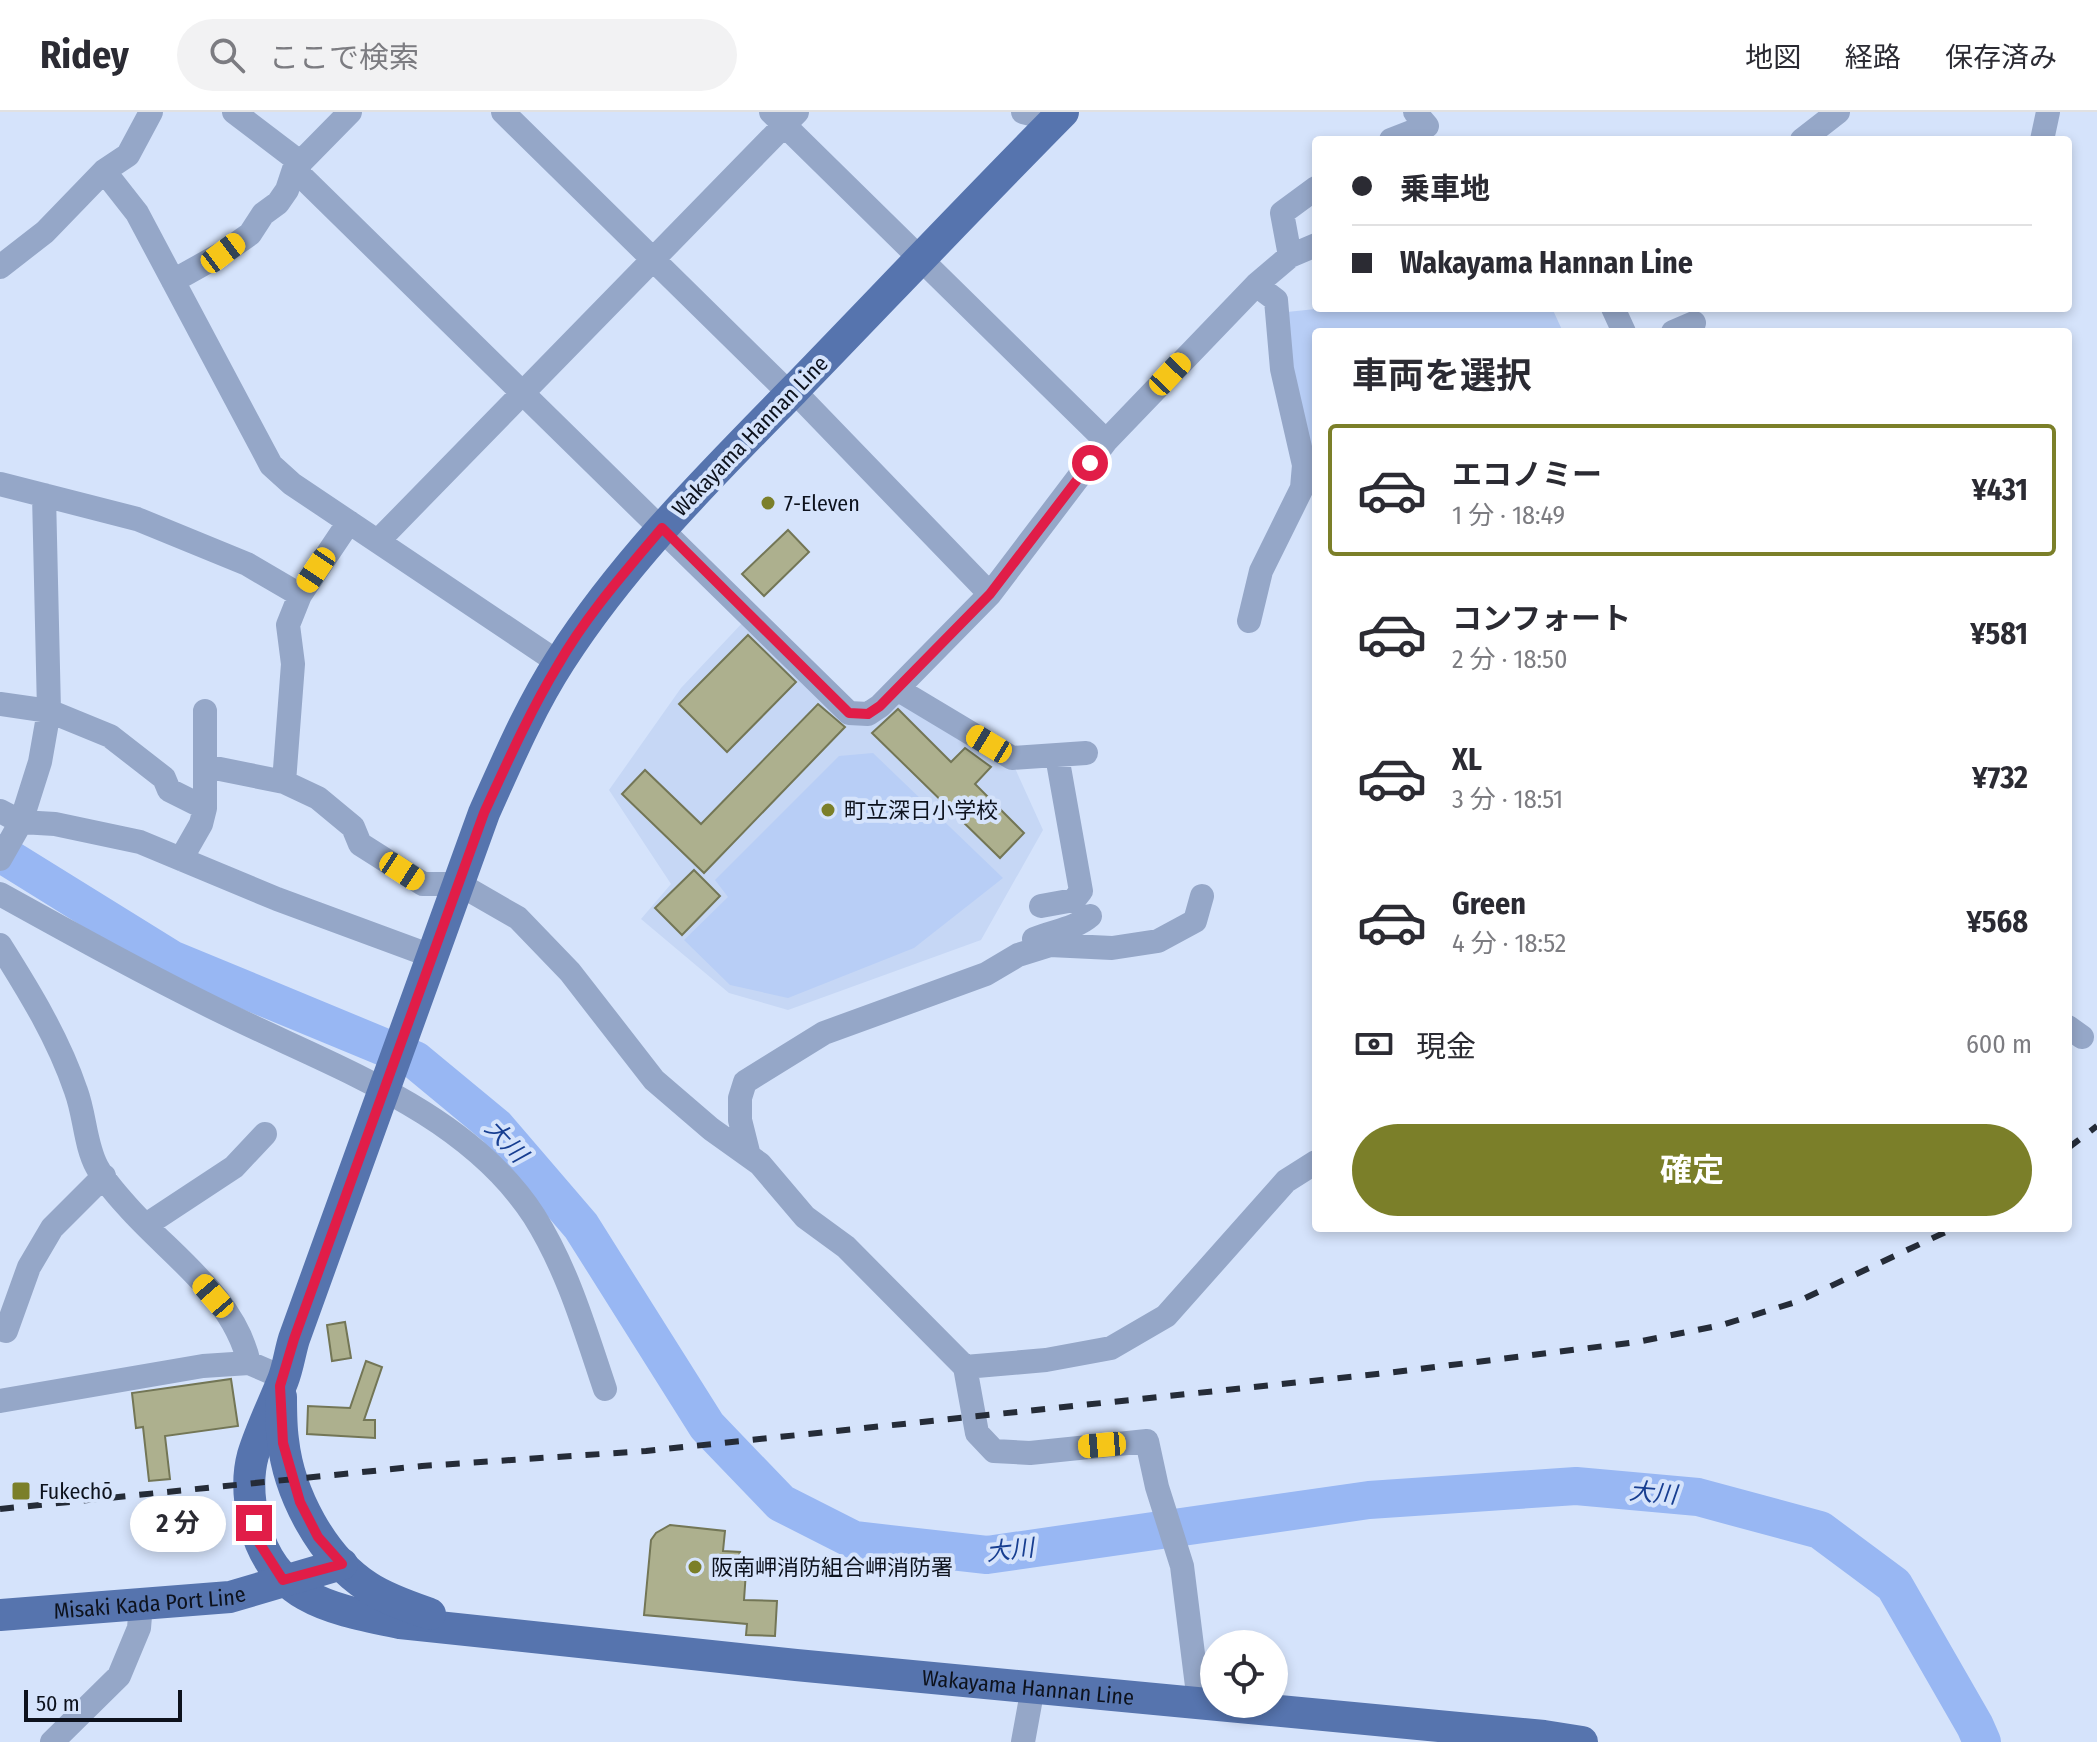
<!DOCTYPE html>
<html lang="ja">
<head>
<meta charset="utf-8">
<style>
	:root { --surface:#fff; --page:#f2f2f3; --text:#2b2b33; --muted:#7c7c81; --line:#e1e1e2; --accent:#7b7f29 }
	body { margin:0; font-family:"Fira Sans Condensed","Noto Sans JP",sans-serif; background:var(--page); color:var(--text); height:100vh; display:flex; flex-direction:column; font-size:30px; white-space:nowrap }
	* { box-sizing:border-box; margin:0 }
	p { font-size:26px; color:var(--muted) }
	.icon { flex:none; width:44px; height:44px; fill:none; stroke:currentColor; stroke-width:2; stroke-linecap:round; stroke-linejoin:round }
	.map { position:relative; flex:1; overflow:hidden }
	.details { position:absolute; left:1312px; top:216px; width:760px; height:904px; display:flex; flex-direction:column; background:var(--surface); border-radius:8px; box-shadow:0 4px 12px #0003 }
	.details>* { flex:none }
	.hud { position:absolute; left:1312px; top:24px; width:760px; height:176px; border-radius:8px; box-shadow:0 4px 12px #0003; display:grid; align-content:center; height:176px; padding:0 40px; background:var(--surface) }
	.controls { position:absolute; left:1200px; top:1518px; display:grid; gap:16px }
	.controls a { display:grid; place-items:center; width:88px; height:88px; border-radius:50%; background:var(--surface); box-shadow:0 4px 12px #0003; font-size:40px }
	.scale { position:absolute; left:24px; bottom:20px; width:158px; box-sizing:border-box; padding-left:8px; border:4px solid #0d121d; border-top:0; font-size:22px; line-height:28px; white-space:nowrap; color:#0d121d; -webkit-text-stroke:6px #d5e3fb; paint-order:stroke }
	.end { position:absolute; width:36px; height:36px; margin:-18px; border:10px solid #e11d48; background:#fff; box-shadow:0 0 0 4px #fff }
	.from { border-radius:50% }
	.bubble { position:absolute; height:56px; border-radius:28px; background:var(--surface); box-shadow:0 4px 12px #0003; font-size:26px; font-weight:700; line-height:56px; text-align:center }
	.car { position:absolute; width:24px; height:48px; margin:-24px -12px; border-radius:10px; box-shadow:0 0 6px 2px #0007; background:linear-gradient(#f5c518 24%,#345 0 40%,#f5c518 0 76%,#345 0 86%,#f5c518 0) }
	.hud b { display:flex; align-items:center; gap:28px; height:76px; font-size:30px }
	.hud b+b { border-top:2px solid var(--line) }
	.hud i { width:20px; height:20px; background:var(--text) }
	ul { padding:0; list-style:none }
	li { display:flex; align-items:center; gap:24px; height:132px; margin:0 16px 12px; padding:0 24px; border:4px solid transparent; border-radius:8px }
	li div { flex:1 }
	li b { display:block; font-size:30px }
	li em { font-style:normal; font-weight:700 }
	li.current { border-color:var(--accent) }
	li>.icon { width:72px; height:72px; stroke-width:1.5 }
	h2 { padding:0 40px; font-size:36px; line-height:96px }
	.pay { display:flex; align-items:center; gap:20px; height:88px; padding:0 40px; font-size:30px }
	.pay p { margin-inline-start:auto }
	.action { display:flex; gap:16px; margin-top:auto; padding:16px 40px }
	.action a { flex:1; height:92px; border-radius:48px; background:var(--accent); color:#fff; font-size:32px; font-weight:700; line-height:92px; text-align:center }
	header { display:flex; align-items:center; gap:48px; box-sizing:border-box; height:112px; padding:0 40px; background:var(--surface); border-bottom:2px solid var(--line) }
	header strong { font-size:38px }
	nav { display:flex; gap:44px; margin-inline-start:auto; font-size:28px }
	.search { width:560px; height:72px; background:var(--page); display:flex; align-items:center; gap:20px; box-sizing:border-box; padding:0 28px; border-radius:44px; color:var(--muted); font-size:30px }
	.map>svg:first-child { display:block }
</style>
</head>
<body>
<header>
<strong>Ridey</strong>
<div class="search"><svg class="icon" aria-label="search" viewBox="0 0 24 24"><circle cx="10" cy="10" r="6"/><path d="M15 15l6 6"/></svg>ここで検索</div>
<nav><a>地図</a><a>経路</a><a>保存済み</a></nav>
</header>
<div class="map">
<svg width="2097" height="1630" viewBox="0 0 2097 1630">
	<rect width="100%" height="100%" fill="#d5e3fb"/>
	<path fill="#c6d7f5" d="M745 508 847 610 901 585 1014 654 1043 718 981 828 788 898 729 881 641 807 671 772 609 678 681 576Z"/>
	<path fill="#b8cef6" d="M1325 196H1552L1563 220H1316V354L1313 351 1293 273 1287 200Z
		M873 641 1003 766 914 836 788 886 730 873 684 828 728 785 715 768 839 644Z"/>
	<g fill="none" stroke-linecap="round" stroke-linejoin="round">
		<path stroke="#98b7f3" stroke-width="38" d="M0 741 171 847 415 948 496 1015 581 1114 707 1314 781 1391 854 1428 987 1443 1369 1388 1576 1374 1698 1385 1820 1418 1894 1473 1975 1614 1982 1630"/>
	</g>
	<path fill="#adb08e" stroke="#737656" stroke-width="2" d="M788 418 809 440 764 484 742 462Z
		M748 523 796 570 727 640 679 592Z
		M818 592 845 615 704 761 622 682 645 658 701 712Z
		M898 597 951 650 965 636 991 655 975 672 1024 721 1000 746 872 621Z
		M694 758 720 784 682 823 655 796Z
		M345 1210 351 1246 332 1249 327 1213Z
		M366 1249 382 1255 364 1308H375V1326L307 1322 308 1294 350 1296Z
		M231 1267 238 1314 165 1324 170 1367 149 1369 143 1315 136 1316 132 1281Z
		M670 1413 725 1419 723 1439 740 1440 739 1444 747 1445 744 1488 777 1489 775 1524 746 1523 747 1512 644 1503 651 1428 656 1421Z"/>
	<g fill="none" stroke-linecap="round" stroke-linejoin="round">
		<path stroke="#95a7c8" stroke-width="24" d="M234 0 301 51
			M350 0 294 57 849 601 868 602 880 594 990 482
			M503 0 790 282
			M771 0 1106 329
			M1023 0 1055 8
			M1391 28 1427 14 1415 0
			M1802 28 1838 0
			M2042 28 2048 0
			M104 59 137 101 271 353 292 372 559 551
			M1290 144 1282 101 1316 76
			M0 155 45 120 104 59 128 43 151 0
			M173 169 223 141 250 122 263 102 278 91 287 78 294 57
			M1613 196 1624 220
			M1673 220 1694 211
			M794 279 990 482 1106 329 1256 173 1290 144 1316 133
			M0 372 137 407 247 452 300 483
			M378 429 797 0
			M1249 509 1261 459 1302 376 1304 353 1282 257 1276 188 1256 173
			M897 577 1012 646 1086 641
			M0 592 49 599 110 624 164 666 169 678 205 696
			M205 654 284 670 318 686 353 715 360 732 423 772H459L518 806 570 860 654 968 711 1017 760 1052 805 1105 846 1135 965 1255 977 1321 994 1339 1030 1341 1147 1329 1157 1375 1182 1454 1197 1574 1196 1591
			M284 670 293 552 288 513 300 483 349 410
			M0 699 21 710 55 712 140 730 277 787 434 845
			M0 747 21 710 40 650 49 599 44 383
			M181 747 201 712 205 696V599
			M0 782C74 823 148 864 224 901 331 954 466 999 534 1104 568 1158 585 1218 605 1277
			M1041 794 1074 788 1081 779 1057 644
			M1034 827C1053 819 1075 817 1090 804
			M0 833C29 879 58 926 76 979 85 1003 85 1033 97 1055 104 1068 117 1083 127 1094 170 1143 234 1184 249 1251
			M2068 915 2082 925
			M749 1044 740 1008V986L745 970 824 921 986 862 1018 843 1050 833 1112 836 1158 829 1195 809 1202 784
			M146 1113 234 1055 265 1022
			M6 1219 29 1155 52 1116 104 1064
			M965 1255 1046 1248 1111 1236 1166 1204 1286 1069 1316 1050
			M0 1289 203 1254 249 1251 284 1266
			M52 1630 119 1564 139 1516 141 1492
			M1023 1630 1033 1575"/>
		<g stroke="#5674ae" stroke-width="32">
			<path id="s1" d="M1063 0C972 92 883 186 793 279 710 364 624 449 560 549 529 597 507 650 484 701L294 1227C290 1240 288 1255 283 1268 273 1293 261 1317 253 1343 247 1365 249 1389 254 1410 273 1488 332 1497 400 1511L796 1553 1544 1624 1582 1630"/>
			<path d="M281 1285C281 1299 281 1314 283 1328 289 1382 322 1445 368 1475 386 1487 410 1495 430 1502"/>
			<path id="s2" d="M0 1503 230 1485 342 1452"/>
		</g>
		<path stroke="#252c38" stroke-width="6" stroke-dasharray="14 14" stroke-linecap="butt" d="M2068 1036 2097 1014
			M0 1397 422 1354 646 1339 1387 1261 1637 1230 1722 1213 1799 1189 1954 1116"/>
	</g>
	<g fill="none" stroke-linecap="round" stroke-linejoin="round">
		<path stroke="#e11d48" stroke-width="10" d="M254 1411 258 1429 283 1468 342 1452 318 1425 300 1390 283 1331 280 1274 294 1227 484 701C507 651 529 601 558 553 586 504 625 460 662 416L849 601 868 602 880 594 990 482 1090 351"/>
	</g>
	<g fill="#7b7f29" stroke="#d5e3fb" stroke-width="3">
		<circle cx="768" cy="391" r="8"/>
		<circle cx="828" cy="698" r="8"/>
		<rect x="11" y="1369" width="20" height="20" rx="4"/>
		<circle cx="695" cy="1455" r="8"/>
	</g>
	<g text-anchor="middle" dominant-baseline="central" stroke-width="8" stroke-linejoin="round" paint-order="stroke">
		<g font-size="22" fill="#0d121d" stroke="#d5e3fb">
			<text transform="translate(750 324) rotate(-46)">Wakayama Hannan Line</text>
			<text stroke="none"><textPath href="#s2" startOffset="150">Misaki Kada Port Line</textPath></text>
			<text stroke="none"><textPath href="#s1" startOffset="2488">Wakayama Hannan Line</textPath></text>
		</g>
		<g font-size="22" fill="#0d121d" stroke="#d5e3fb" text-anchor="start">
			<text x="784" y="391">7-Eleven</text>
			<text x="844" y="698">町立深日小学校</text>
			<text x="39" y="1379">Fukechō</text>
			<text x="711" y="1455">阪南岬消防組合岬消防署</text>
		</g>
		<g font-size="24" font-style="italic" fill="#173e91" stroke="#d5e3fb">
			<text transform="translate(506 1029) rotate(47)">大川</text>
			<text transform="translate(1653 1381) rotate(5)">大川</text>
			<text transform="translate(1010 1438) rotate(-6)">大川</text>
		</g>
	</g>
</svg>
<div class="controls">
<a><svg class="icon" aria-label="locate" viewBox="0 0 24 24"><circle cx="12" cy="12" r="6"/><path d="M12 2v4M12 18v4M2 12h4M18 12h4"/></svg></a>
</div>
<div class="scale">50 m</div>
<i class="end from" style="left:1090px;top:351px"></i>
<i class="end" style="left:254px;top:1411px"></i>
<div class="bubble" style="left:130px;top:1384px;width:96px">2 分</div>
<i class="car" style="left:223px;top:141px;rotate:53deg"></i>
<i class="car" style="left:1170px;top:262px;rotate:43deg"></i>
<i class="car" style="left:316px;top:458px;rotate:214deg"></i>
<i class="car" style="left:989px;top:632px;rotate:301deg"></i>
<i class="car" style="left:402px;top:759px;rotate:123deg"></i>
<i class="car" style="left:213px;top:1184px;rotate:319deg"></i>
<i class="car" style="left:1102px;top:1333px;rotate:265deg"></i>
<div class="hud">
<b><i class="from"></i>乗車地</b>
<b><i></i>Wakayama Hannan Line</b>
</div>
<section class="details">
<h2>車両を選択</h2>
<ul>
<li class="current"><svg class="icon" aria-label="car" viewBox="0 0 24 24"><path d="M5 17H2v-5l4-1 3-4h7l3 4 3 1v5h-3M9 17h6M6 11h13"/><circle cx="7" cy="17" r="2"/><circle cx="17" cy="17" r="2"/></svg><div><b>エコノミー</b><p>1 分 · 18:49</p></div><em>¥431</em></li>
<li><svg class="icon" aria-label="car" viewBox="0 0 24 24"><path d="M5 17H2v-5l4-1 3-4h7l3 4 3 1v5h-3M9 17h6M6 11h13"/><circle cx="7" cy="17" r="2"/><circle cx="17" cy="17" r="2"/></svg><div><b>コンフォート</b><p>2 分 · 18:50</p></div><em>¥581</em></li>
<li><svg class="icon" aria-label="car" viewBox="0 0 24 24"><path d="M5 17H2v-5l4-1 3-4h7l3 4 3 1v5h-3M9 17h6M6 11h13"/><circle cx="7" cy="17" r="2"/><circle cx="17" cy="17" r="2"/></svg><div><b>XL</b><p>3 分 · 18:51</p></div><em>¥732</em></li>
<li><svg class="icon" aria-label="car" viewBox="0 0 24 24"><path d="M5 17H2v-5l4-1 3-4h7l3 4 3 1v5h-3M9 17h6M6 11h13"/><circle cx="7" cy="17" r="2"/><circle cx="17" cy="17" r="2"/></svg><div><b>Green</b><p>4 分 · 18:52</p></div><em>¥568</em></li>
</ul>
<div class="pay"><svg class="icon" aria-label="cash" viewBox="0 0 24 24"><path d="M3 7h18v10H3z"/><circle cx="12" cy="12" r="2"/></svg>現金<p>600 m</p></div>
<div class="action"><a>確定</a></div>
</section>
</div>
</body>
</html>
